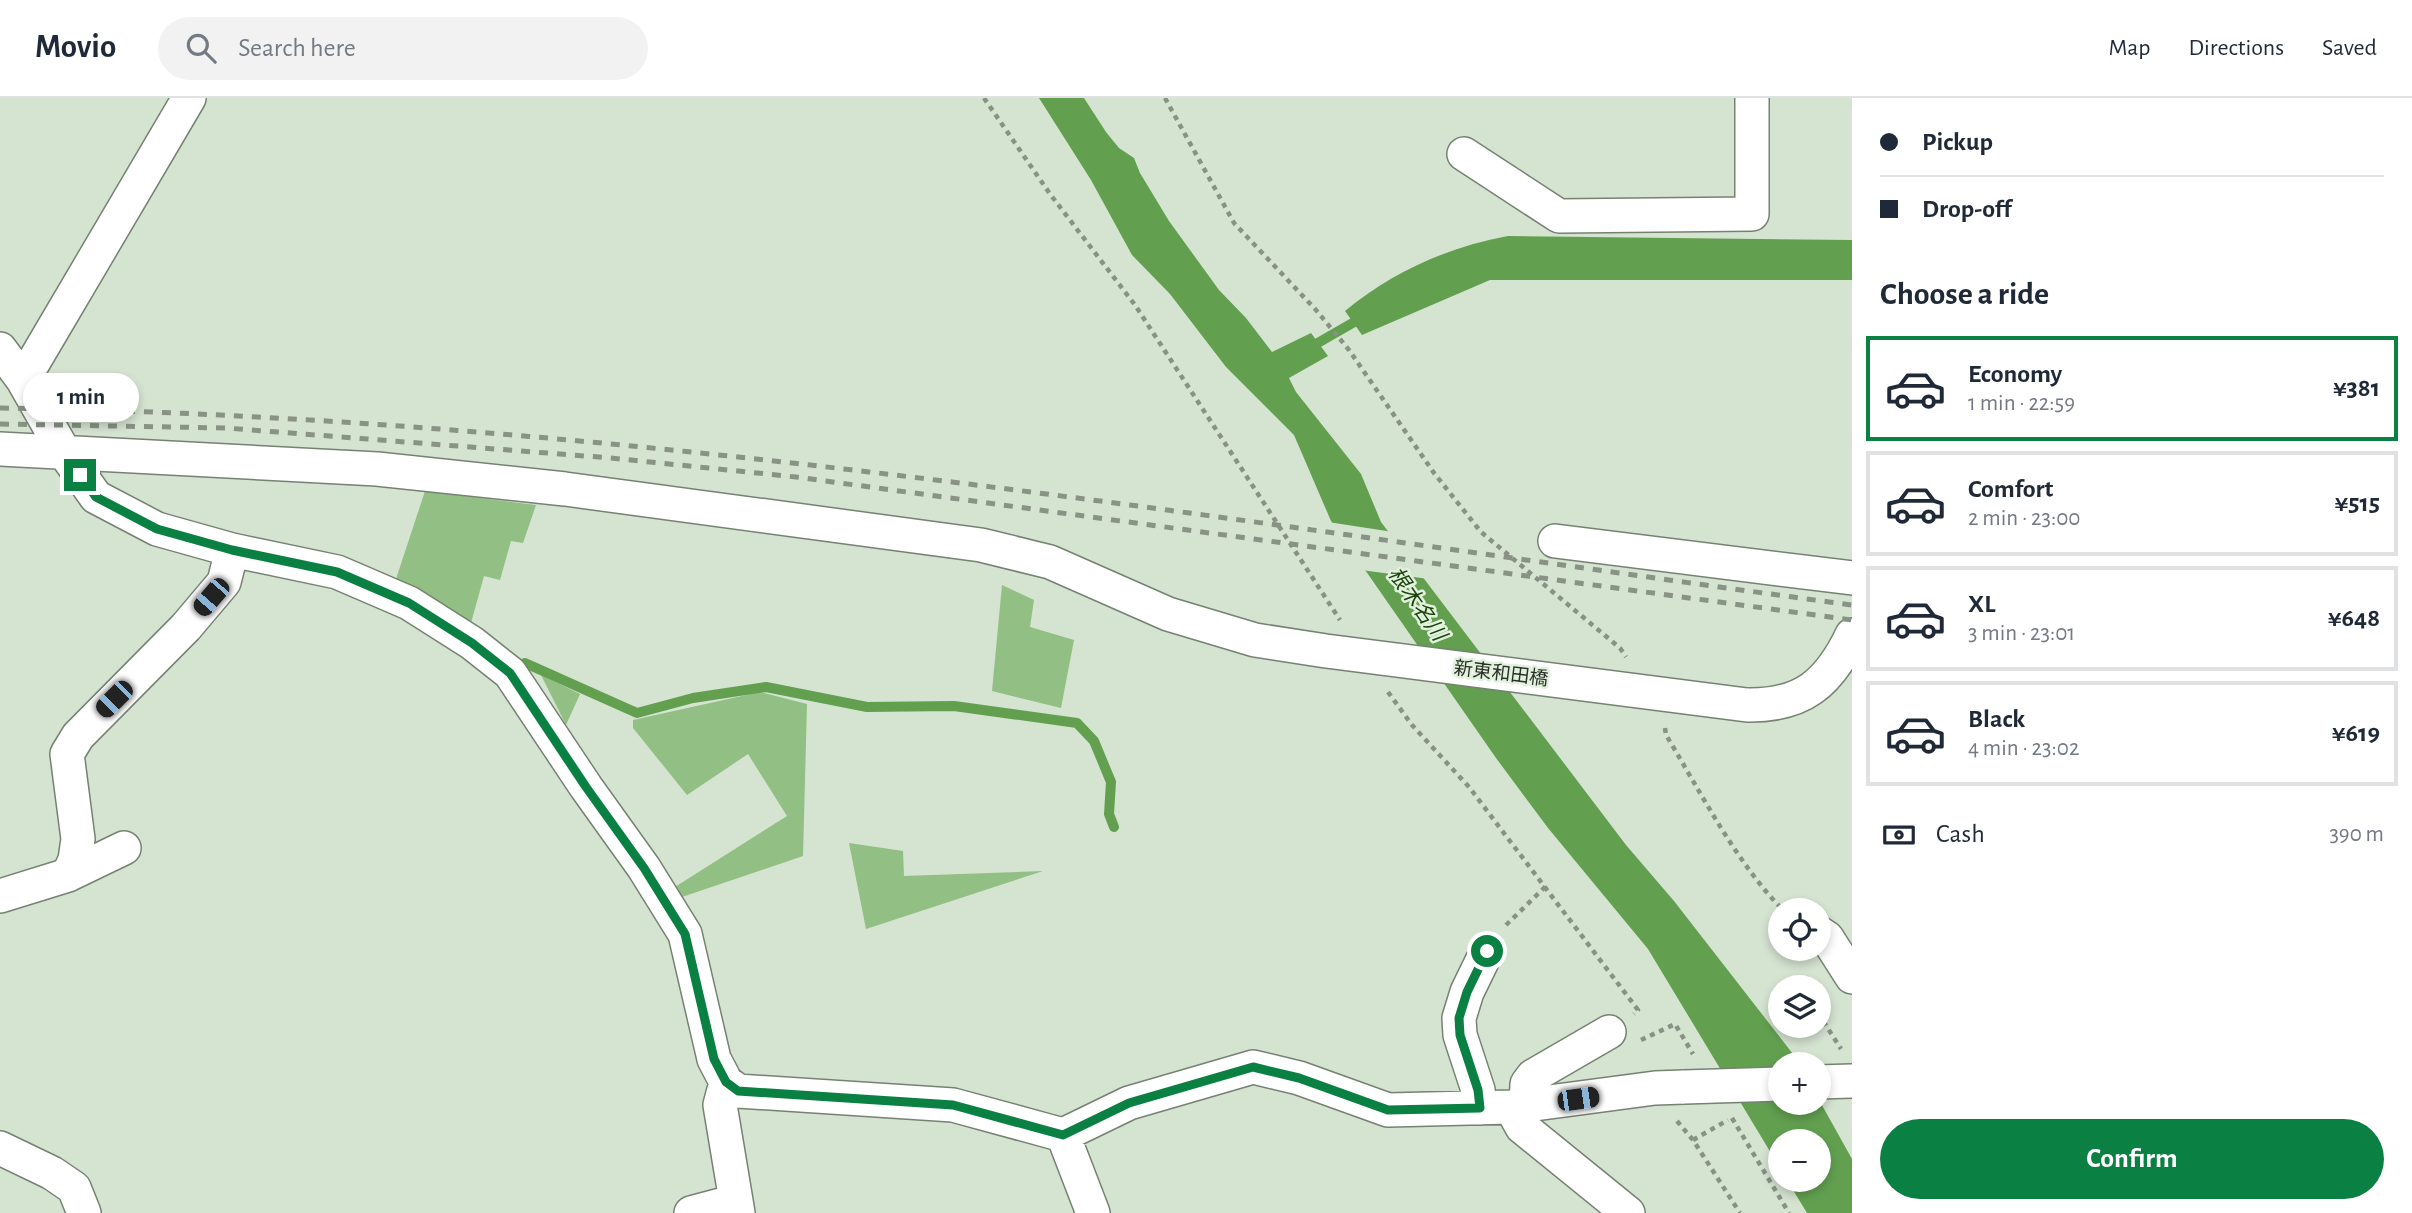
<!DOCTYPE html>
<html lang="en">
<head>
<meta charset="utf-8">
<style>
	:root { --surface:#fff; --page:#f2f2f3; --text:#1f2937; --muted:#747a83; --line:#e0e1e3; --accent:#0b8043 }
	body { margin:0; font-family:"Alegreya Sans","Noto Sans JP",sans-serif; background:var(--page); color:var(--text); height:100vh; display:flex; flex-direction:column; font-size:26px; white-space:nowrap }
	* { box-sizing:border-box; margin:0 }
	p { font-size:23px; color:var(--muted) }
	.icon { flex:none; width:38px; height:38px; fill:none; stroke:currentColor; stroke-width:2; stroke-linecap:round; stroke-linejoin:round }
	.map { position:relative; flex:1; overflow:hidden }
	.details { display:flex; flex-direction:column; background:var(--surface); width:560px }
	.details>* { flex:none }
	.banner { display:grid; align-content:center; height:154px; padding:0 28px; background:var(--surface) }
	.fabs { position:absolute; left:1768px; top:800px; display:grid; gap:14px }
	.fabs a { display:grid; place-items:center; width:63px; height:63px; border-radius:50%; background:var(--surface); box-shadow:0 4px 10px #0003; font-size:35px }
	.end { position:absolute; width:32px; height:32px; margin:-16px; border:9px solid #0b8043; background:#fff; box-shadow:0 0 0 4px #fff }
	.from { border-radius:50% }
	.bubble { position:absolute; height:49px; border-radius:24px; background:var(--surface); box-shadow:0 4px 10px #0003; font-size:23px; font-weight:700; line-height:49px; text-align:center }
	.car { position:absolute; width:21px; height:42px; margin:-21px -10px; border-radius:9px; box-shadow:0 0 5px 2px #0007; background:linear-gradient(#222 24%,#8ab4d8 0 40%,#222 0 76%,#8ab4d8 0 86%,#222 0) }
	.banner b { display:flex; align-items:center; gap:24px; height:66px; font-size:26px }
	.banner b+b { border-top:2px solid var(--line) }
	.banner i { width:18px; height:18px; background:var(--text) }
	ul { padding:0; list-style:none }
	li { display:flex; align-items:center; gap:21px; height:105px; margin:0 14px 10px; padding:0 14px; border:4px solid var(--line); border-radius:0px }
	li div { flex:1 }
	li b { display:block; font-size:26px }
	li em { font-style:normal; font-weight:700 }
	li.active { border-color:var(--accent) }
	li>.icon { width:63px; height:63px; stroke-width:1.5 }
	h2 { padding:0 28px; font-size:32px; line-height:84px }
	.pay { display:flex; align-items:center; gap:18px; height:77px; padding:0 28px; font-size:26px }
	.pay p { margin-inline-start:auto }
	.action { display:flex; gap:14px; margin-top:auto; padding:14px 28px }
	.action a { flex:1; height:80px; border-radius:42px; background:var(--accent); color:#fff; font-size:28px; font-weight:700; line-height:80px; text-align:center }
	header { display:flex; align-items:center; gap:42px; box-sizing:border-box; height:98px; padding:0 35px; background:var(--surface); border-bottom:2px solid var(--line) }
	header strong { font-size:33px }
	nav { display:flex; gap:38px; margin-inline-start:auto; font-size:24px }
	.search { width:490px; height:63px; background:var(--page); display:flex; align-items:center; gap:18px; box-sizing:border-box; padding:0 24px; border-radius:38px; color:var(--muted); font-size:26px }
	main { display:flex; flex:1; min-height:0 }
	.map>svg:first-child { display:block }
</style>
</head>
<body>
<header>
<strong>Movio</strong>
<div class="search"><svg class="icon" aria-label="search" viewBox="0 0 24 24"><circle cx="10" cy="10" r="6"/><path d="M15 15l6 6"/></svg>Search here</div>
<nav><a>Map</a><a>Directions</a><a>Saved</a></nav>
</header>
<main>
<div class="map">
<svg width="1852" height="1115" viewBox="0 0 1852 1115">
	<rect width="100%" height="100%" fill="#d5e3d1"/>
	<path fill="#91bf84" d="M425 393 536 407 523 445 511 443 500 482 484 478 471 525 396 481Z
		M1002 487 1034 502 1030 529 1074 542 1061 610 992 593Z
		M541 577 580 596 566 627Z
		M760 594 807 606 803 758 682 799 675 789 787 718 748 656 687 697 633 630V622Z
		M849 745 903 753 904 778 1043 773 866 831Z"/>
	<path fill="#62a050" d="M1039 0H1084L1106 34 1119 50 1134 60 1140 75 1169 123 1219 192 1246 220 1272 254 1311 235 1328 258 1289 280 1296 294 1361 376 1381 424 1626 747 1674 803 1793 956 1799 966H1780V1004H1818V1000L1852 1061V1115H1807L1787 1082H1818V1043H1780V1070L1648 851 1548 730 1496 660 1331 423 1294 337 1226 269 1170 196 1132 157 1091 82Z
		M1508 138 1852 142V182H1490L1362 237 1345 213C1392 174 1448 149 1508 138Z"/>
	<path fill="#d5e3d1" d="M1328 424 1393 434 1429 481 1361 472Z"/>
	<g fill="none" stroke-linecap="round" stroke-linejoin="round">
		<path stroke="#62a050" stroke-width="10" d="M1309 250 1363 219
			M525 565 637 615 693 600 766 589 867 609 954 608 1077 625 1094 643 1111 684 1109 716 1114 729"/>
		<g stroke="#758272" stroke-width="36">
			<path id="minor" d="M1464 56 1559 118 1752 116V0
				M0 251 23 282 64 354 96 399 157 431 232 452 337 474 409 505 472 545 510 575 586 689 644 770 685 836 714 961 726 984 738 993 953 1007 1063 1037 1129 1005 1253 969 1299 980 1388 1012 1511 1009 1655 990 1684 989
				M23 282 189 0
				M0 351 377 371 565 391 981 447 1050 464 1168 516 1255 542 1326 553 1747 607C1803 608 1829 585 1852 537
				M1555 443 1852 480
				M68 777 75 762 78 741 67 656 78 638 186 529 224 484 232 452
				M0 798 68 777 124 750
				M1818 834 1827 840 1852 879
				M726 984 720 1007 738 1115
				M1818 984 1852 983
				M1526 1008 1527 986 1533 978 1609 934
				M1511 1009 1522 1029 1628 1115
				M1480 1010 1478 992 1460 937 1459 920 1467 894 1487 853
				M1063 1037 1093 1115
				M0 1050 52 1075 74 1090 84 1115
				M691 1115 736 1103"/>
		</g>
		<path stroke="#879184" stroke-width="4.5" stroke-dasharray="5 5" stroke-linecap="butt" d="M984 0 1050 96 1135 207 1340 522
			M1165 0 1234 125 1316 212 1349 252 1434 375 1481 434 1620 550 1626 559
			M1388 594 1412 627 1469 689 1638 912 1634 916
			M1665 630 1666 637C1700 693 1737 766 1783 812
			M1506 827 1546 788
			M1802 889 1800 885 1812 878
			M1818 915 1841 951
			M1641 942 1675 926 1693 956
			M1732 1020 1789 1115
			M1677 1023 1693 1042 1740 1115
			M1693 1042 1728 1022"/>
		<use href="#minor" stroke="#fff" stroke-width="33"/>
		<path stroke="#889285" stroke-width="5" stroke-dasharray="9 9" stroke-linecap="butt" d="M0 310C622 319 1237 425 1852 507
			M0 326 226 330 611 360 796 379 1852 522"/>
		<g stroke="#758272" stroke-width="36" stroke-linecap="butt">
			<path id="minor-bridge" d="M1684 989 1780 986"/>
		</g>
		<use href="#minor-bridge" stroke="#fff" stroke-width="33"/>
	</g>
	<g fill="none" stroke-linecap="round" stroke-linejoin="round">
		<path stroke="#0b8043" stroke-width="9" d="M80 377 96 399 157 431 232 452 337 474 409 505 472 545 510 575 586 689 644 770 685 836 714 961 726 984 738 993 953 1007 1063 1037 1129 1005 1253 969 1299 980 1388 1012 1480 1010 1478 992 1460 937 1459 920 1467 894 1487 853"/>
	</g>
	<g text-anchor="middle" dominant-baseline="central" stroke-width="5" stroke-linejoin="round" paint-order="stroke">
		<g font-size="19" fill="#2a2f28" stroke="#e2f1de">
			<text transform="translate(1501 576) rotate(7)">新東和田橋</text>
		</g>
		<g font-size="21" font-style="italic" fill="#1c450d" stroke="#e2f1de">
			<text transform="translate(1417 506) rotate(55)">根木名川</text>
		</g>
	</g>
</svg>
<div class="fabs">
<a><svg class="icon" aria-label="locate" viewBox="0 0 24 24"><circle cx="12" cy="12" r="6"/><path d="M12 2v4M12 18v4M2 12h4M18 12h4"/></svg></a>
<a><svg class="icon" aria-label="layers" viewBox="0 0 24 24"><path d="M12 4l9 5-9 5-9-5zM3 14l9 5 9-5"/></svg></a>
<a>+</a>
<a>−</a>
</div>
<i class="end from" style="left:1487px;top:853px"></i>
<i class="end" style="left:80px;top:377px"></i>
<div class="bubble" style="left:23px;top:275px;width:116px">1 min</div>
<i class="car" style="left:211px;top:499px;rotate:221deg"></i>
<i class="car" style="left:114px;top:601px;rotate:225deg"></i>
<i class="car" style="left:1578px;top:1001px;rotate:82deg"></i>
</div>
<section class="details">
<div class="banner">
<b><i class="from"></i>Pickup</b>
<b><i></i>Drop-off</b>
</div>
<h2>Choose a ride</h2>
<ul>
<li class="active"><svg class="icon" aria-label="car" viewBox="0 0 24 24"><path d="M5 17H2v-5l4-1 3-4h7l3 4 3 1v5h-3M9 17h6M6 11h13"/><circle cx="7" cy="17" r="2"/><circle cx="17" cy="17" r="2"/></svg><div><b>Economy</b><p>1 min · 22:59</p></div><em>¥381</em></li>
<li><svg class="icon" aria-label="car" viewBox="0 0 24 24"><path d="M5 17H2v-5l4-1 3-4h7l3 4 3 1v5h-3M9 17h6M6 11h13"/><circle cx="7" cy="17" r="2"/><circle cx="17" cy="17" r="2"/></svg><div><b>Comfort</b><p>2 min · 23:00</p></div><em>¥515</em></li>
<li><svg class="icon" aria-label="car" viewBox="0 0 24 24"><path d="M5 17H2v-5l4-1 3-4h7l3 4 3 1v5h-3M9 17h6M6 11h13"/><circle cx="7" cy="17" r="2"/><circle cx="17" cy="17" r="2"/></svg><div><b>XL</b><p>3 min · 23:01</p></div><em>¥648</em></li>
<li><svg class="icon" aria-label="car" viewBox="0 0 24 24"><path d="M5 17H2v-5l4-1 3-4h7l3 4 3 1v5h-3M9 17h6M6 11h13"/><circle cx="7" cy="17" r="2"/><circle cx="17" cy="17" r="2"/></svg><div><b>Black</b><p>4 min · 23:02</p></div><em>¥619</em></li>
</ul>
<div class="pay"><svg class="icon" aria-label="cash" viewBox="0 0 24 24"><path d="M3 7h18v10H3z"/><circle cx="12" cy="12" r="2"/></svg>Cash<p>390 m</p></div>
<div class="action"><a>Confirm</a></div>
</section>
</main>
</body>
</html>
